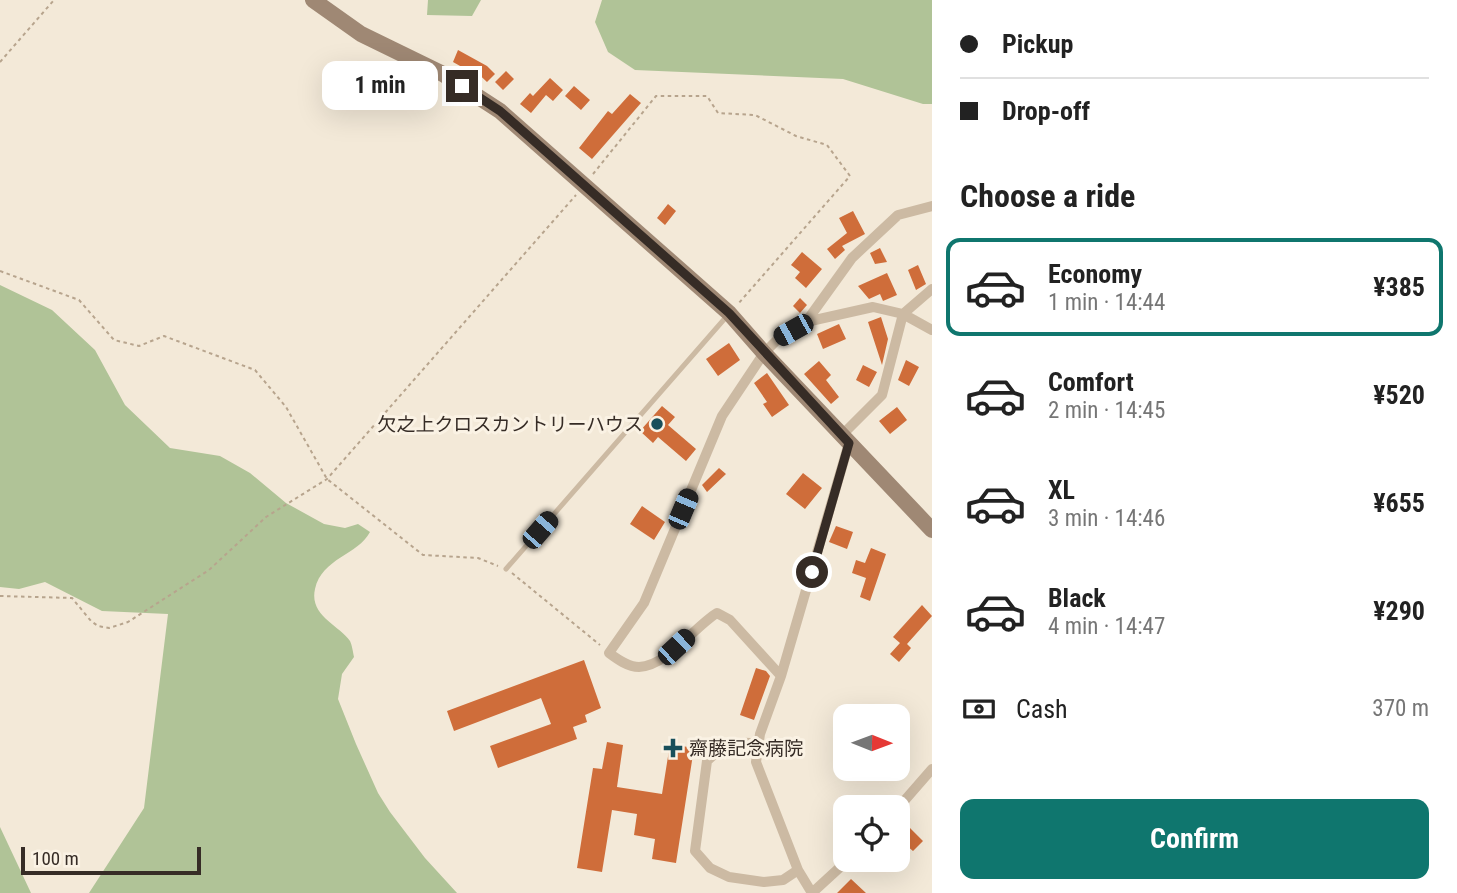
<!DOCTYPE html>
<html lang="en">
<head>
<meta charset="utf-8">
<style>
	:root { --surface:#fff; --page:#f2f2f2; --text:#222; --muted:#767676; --line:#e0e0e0; --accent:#0f766e }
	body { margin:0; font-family:"Roboto Condensed","Noto Sans JP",sans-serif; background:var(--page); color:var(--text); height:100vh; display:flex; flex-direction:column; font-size:26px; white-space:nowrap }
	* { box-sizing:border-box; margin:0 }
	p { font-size:23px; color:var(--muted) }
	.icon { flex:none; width:38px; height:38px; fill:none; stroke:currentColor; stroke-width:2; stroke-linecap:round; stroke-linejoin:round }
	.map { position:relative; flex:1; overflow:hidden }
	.details { display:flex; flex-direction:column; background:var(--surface); width:525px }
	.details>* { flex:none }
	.hud { display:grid; align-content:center; height:154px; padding:0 28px; background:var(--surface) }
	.needle { width:46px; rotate:91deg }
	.buttons { position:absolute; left:833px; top:704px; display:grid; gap:14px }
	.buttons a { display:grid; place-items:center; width:77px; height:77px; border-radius:14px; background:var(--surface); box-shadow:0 7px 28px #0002; font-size:35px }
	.scale { position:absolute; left:21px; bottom:18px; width:180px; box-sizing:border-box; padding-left:7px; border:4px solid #362c26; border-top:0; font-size:19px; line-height:24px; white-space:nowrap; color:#362c26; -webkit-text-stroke:5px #faf2e4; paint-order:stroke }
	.end { position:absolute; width:32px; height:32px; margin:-16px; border:9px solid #362c26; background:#fff; box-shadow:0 0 0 4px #fff }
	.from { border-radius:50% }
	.bubble { position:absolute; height:49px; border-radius:14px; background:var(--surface); box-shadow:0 7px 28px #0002; font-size:23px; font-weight:700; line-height:49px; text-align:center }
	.car { position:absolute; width:21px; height:42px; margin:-21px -10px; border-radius:9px; box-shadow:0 0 5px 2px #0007; background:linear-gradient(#222 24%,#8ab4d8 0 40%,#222 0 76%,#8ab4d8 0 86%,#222 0) }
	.hud b { display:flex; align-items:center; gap:24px; height:66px; font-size:26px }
	.hud b+b { border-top:2px solid var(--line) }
	.hud i { width:18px; height:18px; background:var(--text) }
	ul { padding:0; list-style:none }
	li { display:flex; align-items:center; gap:21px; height:98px; margin:0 14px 10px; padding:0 14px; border:4px solid transparent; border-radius:14px }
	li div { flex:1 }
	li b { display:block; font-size:26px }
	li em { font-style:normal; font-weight:700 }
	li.current { border-color:var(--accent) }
	li>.icon { width:63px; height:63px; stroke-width:1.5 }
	h2 { padding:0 28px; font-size:32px; line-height:84px }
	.pay { display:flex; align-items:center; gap:18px; height:77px; padding:0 28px; font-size:26px }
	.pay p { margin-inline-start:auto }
	.button { display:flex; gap:14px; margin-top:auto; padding:14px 28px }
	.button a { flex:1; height:80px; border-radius:14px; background:var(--accent); color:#fff; font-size:28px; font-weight:700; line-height:80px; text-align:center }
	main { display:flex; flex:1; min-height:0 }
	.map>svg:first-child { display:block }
</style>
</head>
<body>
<main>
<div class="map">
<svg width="932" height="893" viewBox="0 0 932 893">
	<rect width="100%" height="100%" fill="#f3e9d8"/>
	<path fill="#b0c397" d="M428 0H481L472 16 427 15Z
		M602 0H932V104H923L843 79 635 70 608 52 595 22Z
		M0 285 52 310 95 350 125 405 170 448 220 456 250 473 286 503 324 524 345 528 358 524 370 532C358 555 322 558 315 589 309 616 339 625 350 641 352 645 353 652 354 657L342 674 338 699 356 744 378 793 390 812 425 858 457 893H89L144 808 168 614 102 611 45 582 19 589 0 587Z
		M0 827 31 893H0Z"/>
	<path fill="#cf6d3a" d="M458 50 487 66 495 74 487 82 471 67 469 71 453 62Z
		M506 71 514 79 503 90 495 82Z
		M550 78 563 90 553 101 546 95 531 113 520 104 530 93 533 96Z
		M574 86 590 100 581 110 565 96Z
		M630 94 641 103 592 159 579 148 608 111 612 114Z
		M668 204 676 211 665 225 657 218Z
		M853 211 865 234 842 246 845 250 835 259 827 249 847 233 839 218Z
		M880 248 887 262 875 264 870 253Z
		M802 252 822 269 806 288 795 278 800 272 791 265Z
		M918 265 926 284 916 290 908 270Z
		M887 273 897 295 883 301 880 294 869 299 858 286Z
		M800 298 807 305 800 313 793 306Z
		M881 317 888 339 882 365 868 322Z
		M839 324 846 339 823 349 817 334Z
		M729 343 740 360 718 376 706 359Z
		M906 360 919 367 909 386 898 380Z
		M819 361 831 375 826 380 839 397 831 404 804 374Z
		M863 365 877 372 869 387 856 380Z
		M767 373 789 405 772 417 763 404 767 402 754 383Z
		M662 406 675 417 668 425 696 449 686 461 658 437 653 443 640 431Z
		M897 407 907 420 890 434 879 421Z
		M719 468 726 474 707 492 702 485Z
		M803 473 822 488 805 509 786 494Z
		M642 506 665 522 654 540 630 524Z
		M836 526 853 532 847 549 829 542Z
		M871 548 886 554 870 601 860 597 866 578 852 573 856 560 865 563Z
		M922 605 932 616 907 644 911 648 899 662 890 654 900 643 893 637Z
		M584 660 601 708 585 715 587 722 573 727 577 739 498 768 490 746 551 724 541 698 454 731 447 711Z
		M756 668 766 671 770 676 754 720 740 715Z
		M607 742 623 745 617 787 662 794 670 744 694 748 676 863 652 859 655 839 634 835 637 814 612 810 602 872 577 868 593 768 602 769Z
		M898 828 904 834 910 828 923 841 913 851 907 846 898 855Z
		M851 879 866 893H837Z"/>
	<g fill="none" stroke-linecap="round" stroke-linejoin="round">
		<path stroke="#b7a48d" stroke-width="2" stroke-dasharray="3.5 3.5" stroke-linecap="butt" d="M0 62 54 0
			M593 174 656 96H707L718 113 755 115 796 136 827 145 850 176 738 304
			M0 271 79 300 114 340 139 346 164 336 255 370 286 407 327 479 423 555 478 558 498 566
			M512 573 600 645
			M0 596 72 598 91 621 98 626 109 628 128 622 209 570 266 517 327 479 576 195"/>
		<path stroke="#ccbaa3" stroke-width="5" d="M506 569 727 316"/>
		<path stroke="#ccbaa3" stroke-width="10" d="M806 322 873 307 903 314 932 330
			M842 435 882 395 903 314 932 289
			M781 676 730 620 717 613C694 627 667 666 639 667 628 667 617 659 609 653L644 603 722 416 764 353 781 336 806 322 852 258 898 215 932 206
			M759 744C733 740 726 742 707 761L695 851 710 868 729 877 764 882 783 880 798 870
			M898 808 932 769
			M812 893 798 870 756 762 760 734 781 676 849 443
			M812 893 849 859"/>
		<path stroke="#9f8874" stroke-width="16" d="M313 0 361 34 443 74 500 111 729 313 764 353 932 530"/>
	</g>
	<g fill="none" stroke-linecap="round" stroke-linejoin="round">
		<path stroke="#362c26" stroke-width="9" d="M462 86 500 111 729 313 849 443 812 572"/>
	</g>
	<g fill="#184f5a" stroke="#faf2e4" stroke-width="2.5">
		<circle cx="657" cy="424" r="7"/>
		<path d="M669.5 737.5h7v7h7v7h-7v7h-7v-7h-7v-7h7z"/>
	</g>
	<g text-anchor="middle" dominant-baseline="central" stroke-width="6" stroke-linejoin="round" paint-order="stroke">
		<g font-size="19" fill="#362c26" stroke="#faf2e4" text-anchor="end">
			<text x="643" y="424">欠之上クロスカントリーハウス</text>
			<text x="689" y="748" text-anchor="start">齋藤記念病院</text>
		</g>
	</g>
</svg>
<div class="buttons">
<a><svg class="needle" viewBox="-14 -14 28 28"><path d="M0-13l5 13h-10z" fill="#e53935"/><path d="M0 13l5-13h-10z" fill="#767676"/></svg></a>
<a><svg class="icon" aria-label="locate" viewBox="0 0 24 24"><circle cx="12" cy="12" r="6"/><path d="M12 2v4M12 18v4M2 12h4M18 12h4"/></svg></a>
</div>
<div class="scale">100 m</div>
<i class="end from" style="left:812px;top:572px"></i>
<i class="end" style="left:462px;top:86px"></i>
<div class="bubble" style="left:322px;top:61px;width:116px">1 min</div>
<i class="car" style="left:793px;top:330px;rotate:241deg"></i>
<i class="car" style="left:683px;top:509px;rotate:23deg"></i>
<i class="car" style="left:540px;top:530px;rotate:41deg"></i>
<i class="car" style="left:676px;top:647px;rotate:47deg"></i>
</div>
<section class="details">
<div class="hud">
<b><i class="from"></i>Pickup</b>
<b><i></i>Drop-off</b>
</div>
<h2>Choose a ride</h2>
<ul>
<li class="current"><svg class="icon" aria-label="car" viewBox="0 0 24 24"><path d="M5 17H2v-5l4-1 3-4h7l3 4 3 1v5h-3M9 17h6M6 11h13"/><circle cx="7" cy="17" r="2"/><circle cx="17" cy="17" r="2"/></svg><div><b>Economy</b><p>1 min · 14:44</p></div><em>¥385</em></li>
<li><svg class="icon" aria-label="car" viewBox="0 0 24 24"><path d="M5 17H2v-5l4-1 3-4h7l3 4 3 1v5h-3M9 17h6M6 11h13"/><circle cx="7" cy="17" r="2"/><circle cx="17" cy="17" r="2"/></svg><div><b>Comfort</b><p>2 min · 14:45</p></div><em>¥520</em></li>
<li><svg class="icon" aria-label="car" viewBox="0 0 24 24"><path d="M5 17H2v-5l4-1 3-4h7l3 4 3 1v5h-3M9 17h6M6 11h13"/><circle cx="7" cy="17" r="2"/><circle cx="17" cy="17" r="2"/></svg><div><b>XL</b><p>3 min · 14:46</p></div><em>¥655</em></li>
<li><svg class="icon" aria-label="car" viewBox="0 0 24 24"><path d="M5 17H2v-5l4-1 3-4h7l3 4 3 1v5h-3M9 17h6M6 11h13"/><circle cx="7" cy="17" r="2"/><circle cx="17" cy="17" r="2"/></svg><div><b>Black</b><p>4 min · 14:47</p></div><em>¥290</em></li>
</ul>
<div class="pay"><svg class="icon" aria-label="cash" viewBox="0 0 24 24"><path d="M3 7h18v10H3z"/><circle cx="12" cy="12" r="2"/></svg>Cash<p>370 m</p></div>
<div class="button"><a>Confirm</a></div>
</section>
</main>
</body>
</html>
